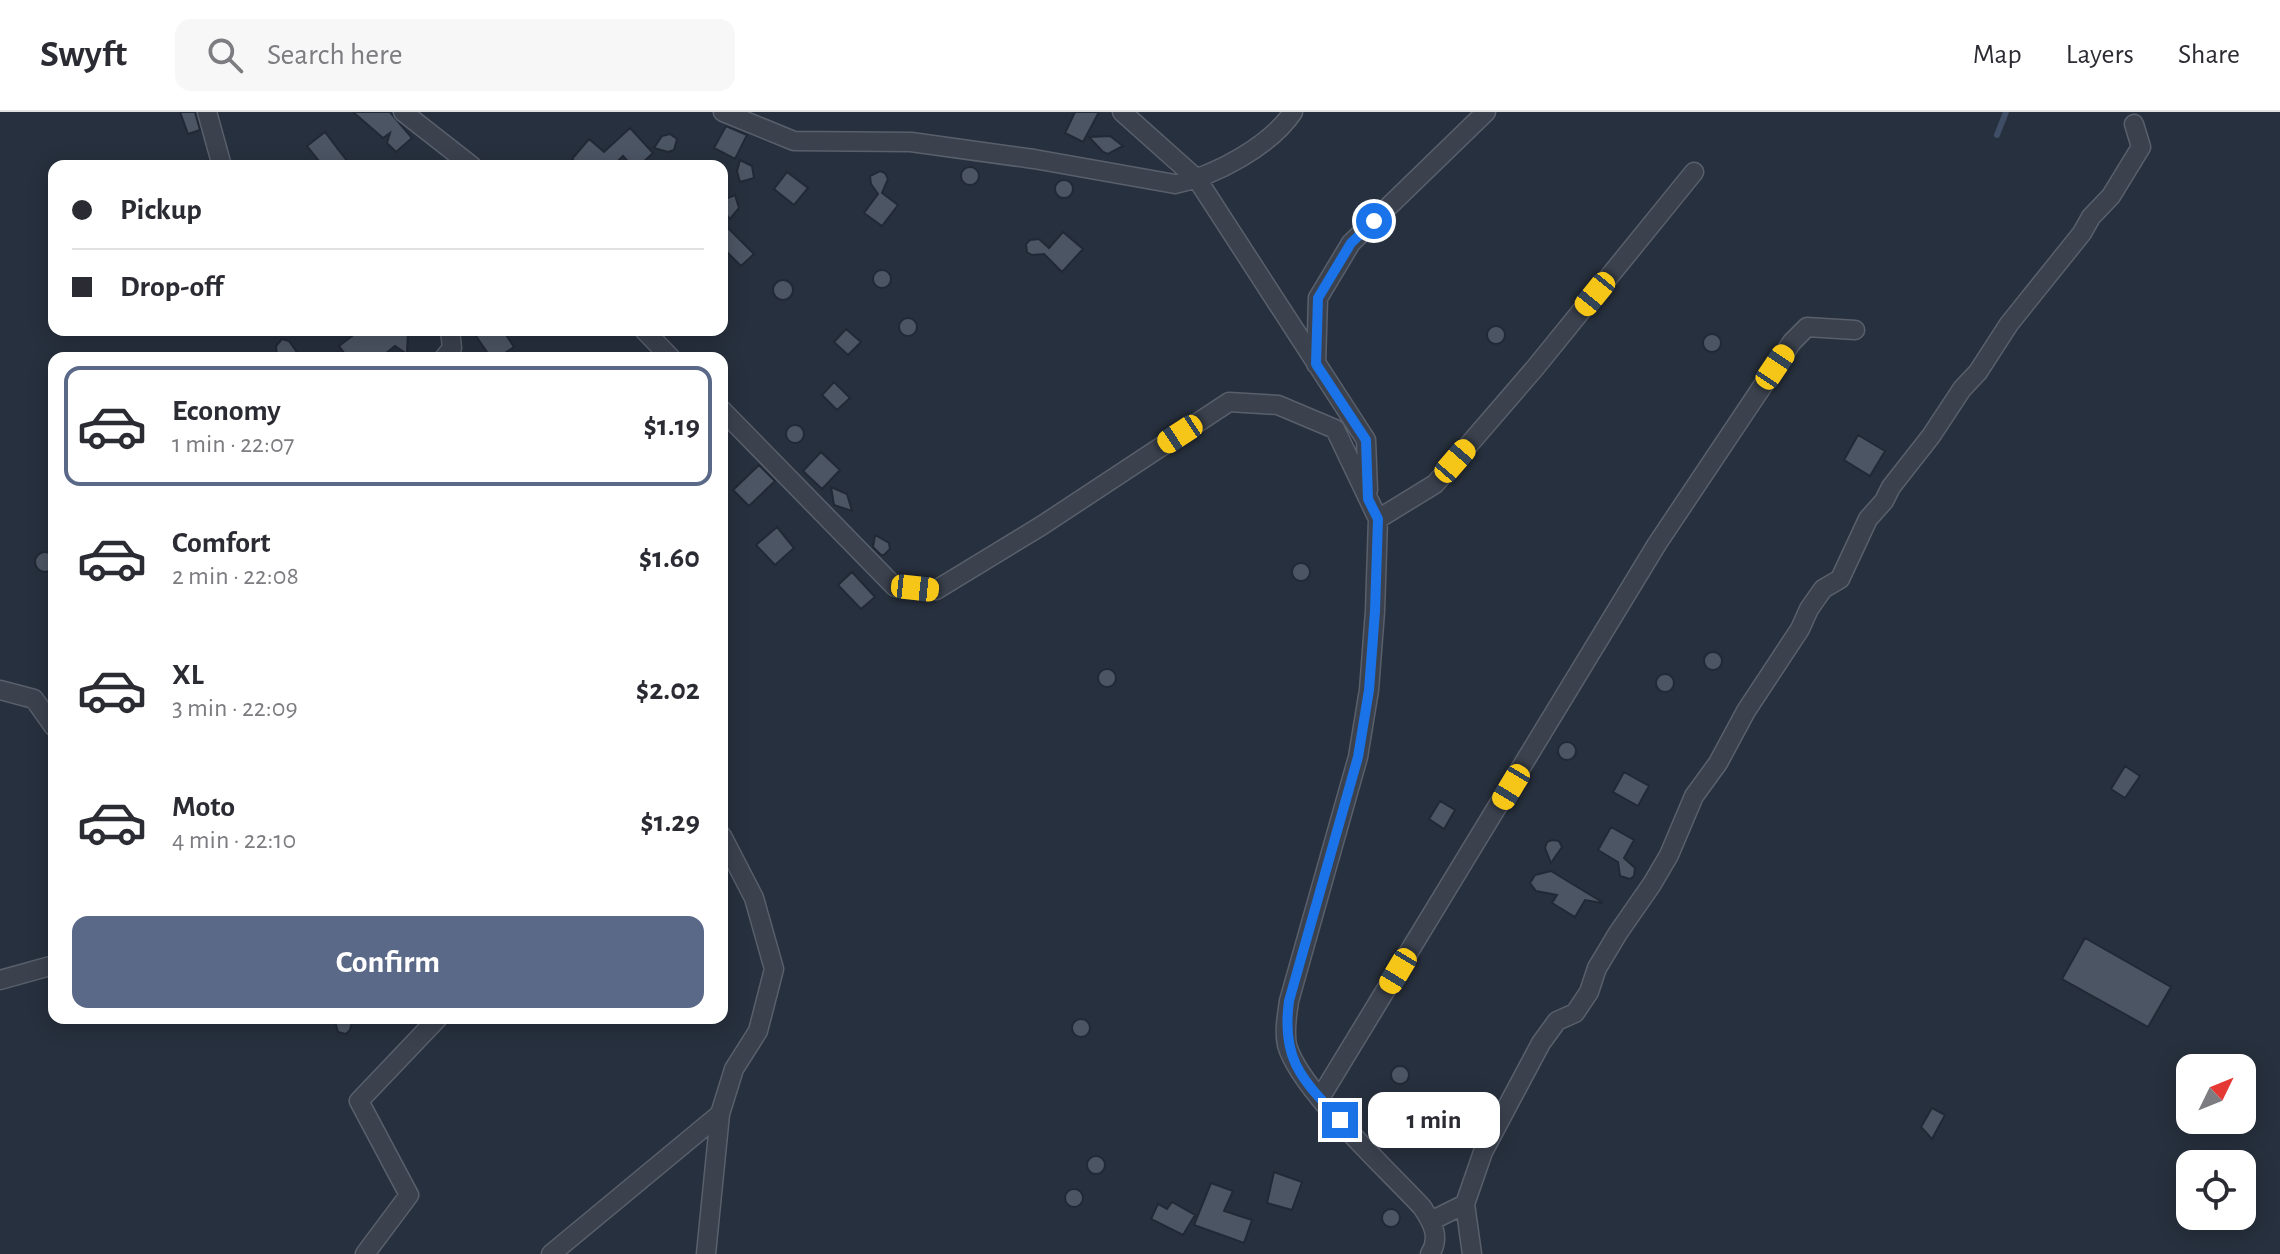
<!DOCTYPE html>
<html lang="en">
<head>
<meta charset="utf-8">
<style>
	:root { --surface:#fff; --page:#f7f7f7; --text:#2b2b33; --muted:#7c7c81; --line:#e1e1e2; --accent:#5b6988 }
	body { margin:0; font-family:"Alegreya Sans",sans-serif; background:var(--page); color:var(--text); height:100vh; display:flex; flex-direction:column; font-size:30px; white-space:nowrap }
	* { box-sizing:border-box; margin:0 }
	p { font-size:26px; color:var(--muted) }
	.icon { flex:none; width:44px; height:44px; fill:none; stroke:currentColor; stroke-width:2; stroke-linecap:round; stroke-linejoin:round }
	.map { position:relative; flex:1; overflow:hidden }
	.side { position:absolute; left:48px; top:240px; width:680px; height:672px; display:flex; flex-direction:column; background:var(--surface); border-radius:16px; box-shadow:0 4px 20px #0003 }
	.side>* { flex:none }
	.hud { position:absolute; left:48px; top:48px; width:680px; height:176px; border-radius:16px; box-shadow:0 4px 20px #0003; display:grid; align-content:center; height:176px; padding:0 24px; background:var(--surface) }
	.needle { width:52px; rotate:47deg }
	.buttons { position:absolute; left:2176px; top:942px; display:grid; gap:16px }
	.buttons a { display:grid; place-items:center; width:80px; height:80px; border-radius:16px; background:var(--surface); box-shadow:0 4px 20px #0003; font-size:40px }
	.end { position:absolute; width:36px; height:36px; margin:-18px; border:10px solid #1a73e8; background:#fff; box-shadow:0 0 0 4px #fff }
	.from { border-radius:50% }
	.bubble { position:absolute; height:56px; border-radius:16px; background:var(--surface); box-shadow:0 4px 20px #0003; font-size:26px; font-weight:700; line-height:56px; text-align:center }
	.car { position:absolute; width:24px; height:48px; margin:-24px -12px; border-radius:10px; box-shadow:0 0 6px 2px #0007; background:linear-gradient(#f5c518 24%,#345 0 40%,#f5c518 0 76%,#345 0 86%,#f5c518 0) }
	.hud b { display:flex; align-items:center; gap:28px; height:76px; font-size:30px }
	.hud b+b { border-top:2px solid var(--line) }
	.hud i { width:20px; height:20px; background:var(--text) }
	ul { padding:14px 0 0; list-style:none }
	li { display:flex; align-items:center; gap:24px; height:120px; margin:0 16px 12px; padding:0 8px; border:4px solid transparent; border-radius:16px }
	li div { flex:1 }
	li b { display:block; font-size:30px }
	li em { font-style:normal; font-weight:700 }
	li.selected { border-color:var(--accent) }
	li>.icon { width:72px; height:72px; stroke-width:1.5 }
	.button { display:flex; gap:16px; margin-top:auto; padding:16px 24px }
	.button a { flex:1; height:92px; border-radius:16px; background:var(--accent); color:#fff; font-size:32px; font-weight:700; line-height:92px; text-align:center }
	header { display:flex; align-items:center; gap:48px; box-sizing:border-box; height:112px; padding:0 40px; background:var(--surface); border-bottom:2px solid var(--line) }
	header strong { font-size:38px }
	nav { display:flex; gap:44px; margin-inline-start:auto; font-size:28px }
	.search { width:560px; height:72px; background:var(--page); display:flex; align-items:center; gap:20px; box-sizing:border-box; padding:0 28px; border-radius:16px; color:var(--muted); font-size:30px }
	.map>svg:first-child { display:block }
</style>
</head>
<body>
<header>
<strong>Swyft</strong>
<div class="search"><svg class="icon" aria-label="search" viewBox="0 0 24 24"><circle cx="10" cy="10" r="6"/><path d="M15 15l6 6"/></svg>Search here</div>
<nav><a>Map</a><a>Layers</a><a>Share</a></nav>
</header>
<div class="map">
<svg width="2280" height="1142" viewBox="0 0 2280 1142">
	<rect width="100%" height="100%" fill="#27303e"/>
	<g fill="none" stroke-linecap="round" stroke-linejoin="round">
		<path stroke="#3f4d66" stroke-width="6" d="M1997 23 2006 0"/>
	</g>
	<path fill="#4c5564" stroke="#222936" stroke-width="2" d="M180 0H195L200 18 188 22Z
		M353 0H390L412 26 396 40 387 31 390 21 383 26Z
		M1075 0H1099L1083 30 1065 21Z
		M726 14 747 23 735 47 714 36Z
		M630 16 653 41 639 54H632L623 44 616 51 619 54H580L572 47 589 27 604 40Z
		M325 20 337 36 351 54H323L307 34Z
		M670 22 677 27 674 38 668 40 654 36 662 24Z
		M1110 24 1123 34 1108 42 1103 40 1089 25Z
		M740 48 752 54 754 66 740 70 737 59Z
		M961 64a9 9 0 1 1 18 0a9 9 0 1 1-18 0Z
		M880 59 885 61 888 67 882 81 898 93 882 114 864 101 878 82 871 72 870 64Z
		M787 60 808 76 794 93 774 77Z
		M1055 77a9 9 0 1 1 18 0a9 9 0 1 1-18 0Z
		M735 83 739 96 730 107 722 97V91L725 87Z
		M722 110 754 142 741 154 722 135Z
		M1063 120 1083 137 1062 160 1044 142 1032 143 1027 140 1026 132 1030 128 1039 127 1049 136Z
		M873 167a9 9 0 1 1 18 0a9 9 0 1 1-18 0Z
		M773 178a10 10 0 1 1 20 0a10 10 0 1 1-20 0Z
		M899 215a9 9 0 1 1 18 0a9 9 0 1 1-18 0Z
		M1487 223a9 9 0 1 1 18 0a9 9 0 1 1-18 0Z
		M846 217 861 230 848 243 834 230Z
		M360 218H408L407 242 395 234 380 246H348L339 234Z
		M472 218H503L514 235 497 246H491Z
		M1703 231a9 9 0 1 1 18 0a9 9 0 1 1-18 0Z
		M282 227 289 229 301 246H277L276 234Z
		M834 270 850 286 837 298 822 283Z
		M786 322a9 9 0 1 1 18 0a9 9 0 1 1-18 0Z
		M1858 323 1885 339 1870 364 1844 348Z
		M821 340 840 358 822 377 803 359Z
		M759 353 775 369 749 394 733 378Z
		M831 375 847 382 852 399 834 393Z
		M777 415 794 436 775 453 756 433Z
		M875 423 889 431 890 437 884 443H881L873 435Z
		M35 450a10 10 0 1 1 20 0a10 10 0 1 1-20 0Z
		M1292 460a9 9 0 1 1 18 0a9 9 0 1 1-18 0Z
		M852 460 875 485 861 497 838 473Z
		M1704 549a9 9 0 1 1 18 0a9 9 0 1 1-18 0Z
		M1098 566a9 9 0 1 1 18 0a9 9 0 1 1-18 0Z
		M1656 571a9 9 0 1 1 18 0a9 9 0 1 1-18 0Z
		M1558 639a9 9 0 1 1 18 0a9 9 0 1 1-18 0Z
		M2125 654 2140 664 2125 686 2111 677Z
		M1624 660 1649 674 1638 694 1613 680Z
		M1440 689 1455 698 1444 717 1429 707Z
		M1611 715 1634 728 1624 746 1635 756 1634 764 1630 767 1620 764 1618 750 1598 738Z
		M1552 728 1559 729 1562 735 1551 751 1545 736 1547 730Z
		M1551 759 1602 790V791L1585 788 1575 805 1552 791 1557 783 1536 779 1530 771 1535 763Z
		M2085 826 2171 875 2148 915 2062 867Z
		M334 906H353L350 918 346 922 338 920Z
		M1072 916a9 9 0 1 1 18 0a9 9 0 1 1-18 0Z
		M1391 963a9 9 0 1 1 18 0a9 9 0 1 1-18 0Z
		M1453 1003a9 9 0 1 1 18 0a9 9 0 1 1-18 0Z
		M1932 996 1945 1003 1932 1027 1921 1015Z
		M1087 1053a9 9 0 1 1 18 0a9 9 0 1 1-18 0Z
		M1274 1060 1302 1070 1292 1098 1267 1091Z
		M1211 1071 1233 1079 1224 1099 1252 1108 1244 1131 1194 1113Z
		M1065 1086a9 9 0 1 1 18 0a9 9 0 1 1-18 0Z
		M1172 1090 1195 1103 1183 1123 1151 1107 1158 1092 1167 1097Z
		M1382 1106a9 9 0 1 1 18 0a9 9 0 1 1-18 0Z"/>
	<g fill="none" stroke-linecap="round" stroke-linejoin="round">
		<g stroke="#59606c" stroke-width="21">
			<path id="minor" d="M207 0 222 54
				M403 0 472 54
				M723 0 794 29 911 30 1034 47 1175 72C1215 64 1270 34 1293 0
				M1122 0 1197 67 1366 328 1368 378
				M644 218 671 246
				M444 246 452 236 450 218
				M1316 252 1318 186 1351 131 1486 0
				M722 298 895 475 936 478 1041 414 1229 290 1278 293 1335 317 1378 407 1375 499 1369 578 1358 645 1289 889C1287 904 1284 918 1287 933 1299 977 1388 1058 1422 1095 1432 1110 1441 1125 1430 1142
				M1378 407 1435 372 1535 256 1694 60
				M0 578 34 587 54 615
				M0 868 54 853
				M1320 986 1657 432 1792 230 1807 215 1855 218
				M1465 1092 1472 1142
				M1431 1109 1465 1092 1483 1040 1541 931 1557 909 1575 901 1589 880 1597 856 1618 821 1652 772 1669 743 1694 684 1718 651 1746 599 1800 517 1809 497 1823 477 1840 467 1868 407 1884 389 1891 375 1931 324 1962 277 1978 260 2009 212 2082 121 2091 105 2111 84 2141 35 2134 12
				M365 1142 409 1083 359 989 438 906
				M551 1142 720 1002 734 957 758 919 774 857 754 786 722 724
				M706 1142 720 1002"/>
		</g>
		<use href="#minor" stroke="#3b424e" stroke-width="18"/>
	</g>
	<g fill="none" stroke-linecap="round" stroke-linejoin="round">
		<path stroke="#1a73e8" stroke-width="10" d="M1340 1008C1302 967 1281 948 1289 889L1358 645 1369 578 1375 499 1378 407 1368 387 1366 328 1316 252 1318 186 1351 131 1374 109"/>
	</g>
</svg>
<div class="buttons">
<a><svg class="needle" viewBox="-14 -14 28 28"><path d="M0-13l5 13h-10z" fill="#e53935"/><path d="M0 13l5-13h-10z" fill="#7c7c81"/></svg></a>
<a><svg class="icon" aria-label="locate" viewBox="0 0 24 24"><circle cx="12" cy="12" r="6"/><path d="M12 2v4M12 18v4M2 12h4M18 12h4"/></svg></a>
</div>
<i class="end from" style="left:1374px;top:109px"></i>
<i class="end" style="left:1340px;top:1008px"></i>
<div class="bubble" style="left:1368px;top:980px;width:132px">1 min</div>
<i class="car" style="left:1595px;top:182px;rotate:219deg"></i>
<i class="car" style="left:1775px;top:255px;rotate:34deg"></i>
<i class="car" style="left:1180px;top:322px;rotate:237deg"></i>
<i class="car" style="left:1455px;top:349px;rotate:41deg"></i>
<i class="car" style="left:915px;top:476px;rotate:96deg"></i>
<i class="car" style="left:1511px;top:675px;rotate:211deg"></i>
<i class="car" style="left:1398px;top:859px;rotate:211deg"></i>
<div class="hud">
<b><i class="from"></i>Pickup</b>
<b><i></i>Drop-off</b>
</div>
<section class="side">
<ul>
<li class="selected"><svg class="icon" aria-label="car" viewBox="0 0 24 24"><path d="M5 17H2v-5l4-1 3-4h7l3 4 3 1v5h-3M9 17h6M6 11h13"/><circle cx="7" cy="17" r="2"/><circle cx="17" cy="17" r="2"/></svg><div><b>Economy</b><p>1 min · 22:07</p></div><em>$1.19</em></li>
<li><svg class="icon" aria-label="car" viewBox="0 0 24 24"><path d="M5 17H2v-5l4-1 3-4h7l3 4 3 1v5h-3M9 17h6M6 11h13"/><circle cx="7" cy="17" r="2"/><circle cx="17" cy="17" r="2"/></svg><div><b>Comfort</b><p>2 min · 22:08</p></div><em>$1.60</em></li>
<li><svg class="icon" aria-label="car" viewBox="0 0 24 24"><path d="M5 17H2v-5l4-1 3-4h7l3 4 3 1v5h-3M9 17h6M6 11h13"/><circle cx="7" cy="17" r="2"/><circle cx="17" cy="17" r="2"/></svg><div><b>XL</b><p>3 min · 22:09</p></div><em>$2.02</em></li>
<li><svg class="icon" aria-label="car" viewBox="0 0 24 24"><path d="M5 17H2v-5l4-1 3-4h7l3 4 3 1v5h-3M9 17h6M6 11h13"/><circle cx="7" cy="17" r="2"/><circle cx="17" cy="17" r="2"/></svg><div><b>Moto</b><p>4 min · 22:10</p></div><em>$1.29</em></li>
</ul>
<div class="button"><a>Confirm</a></div>
</section>
</div>
</body>
</html>
